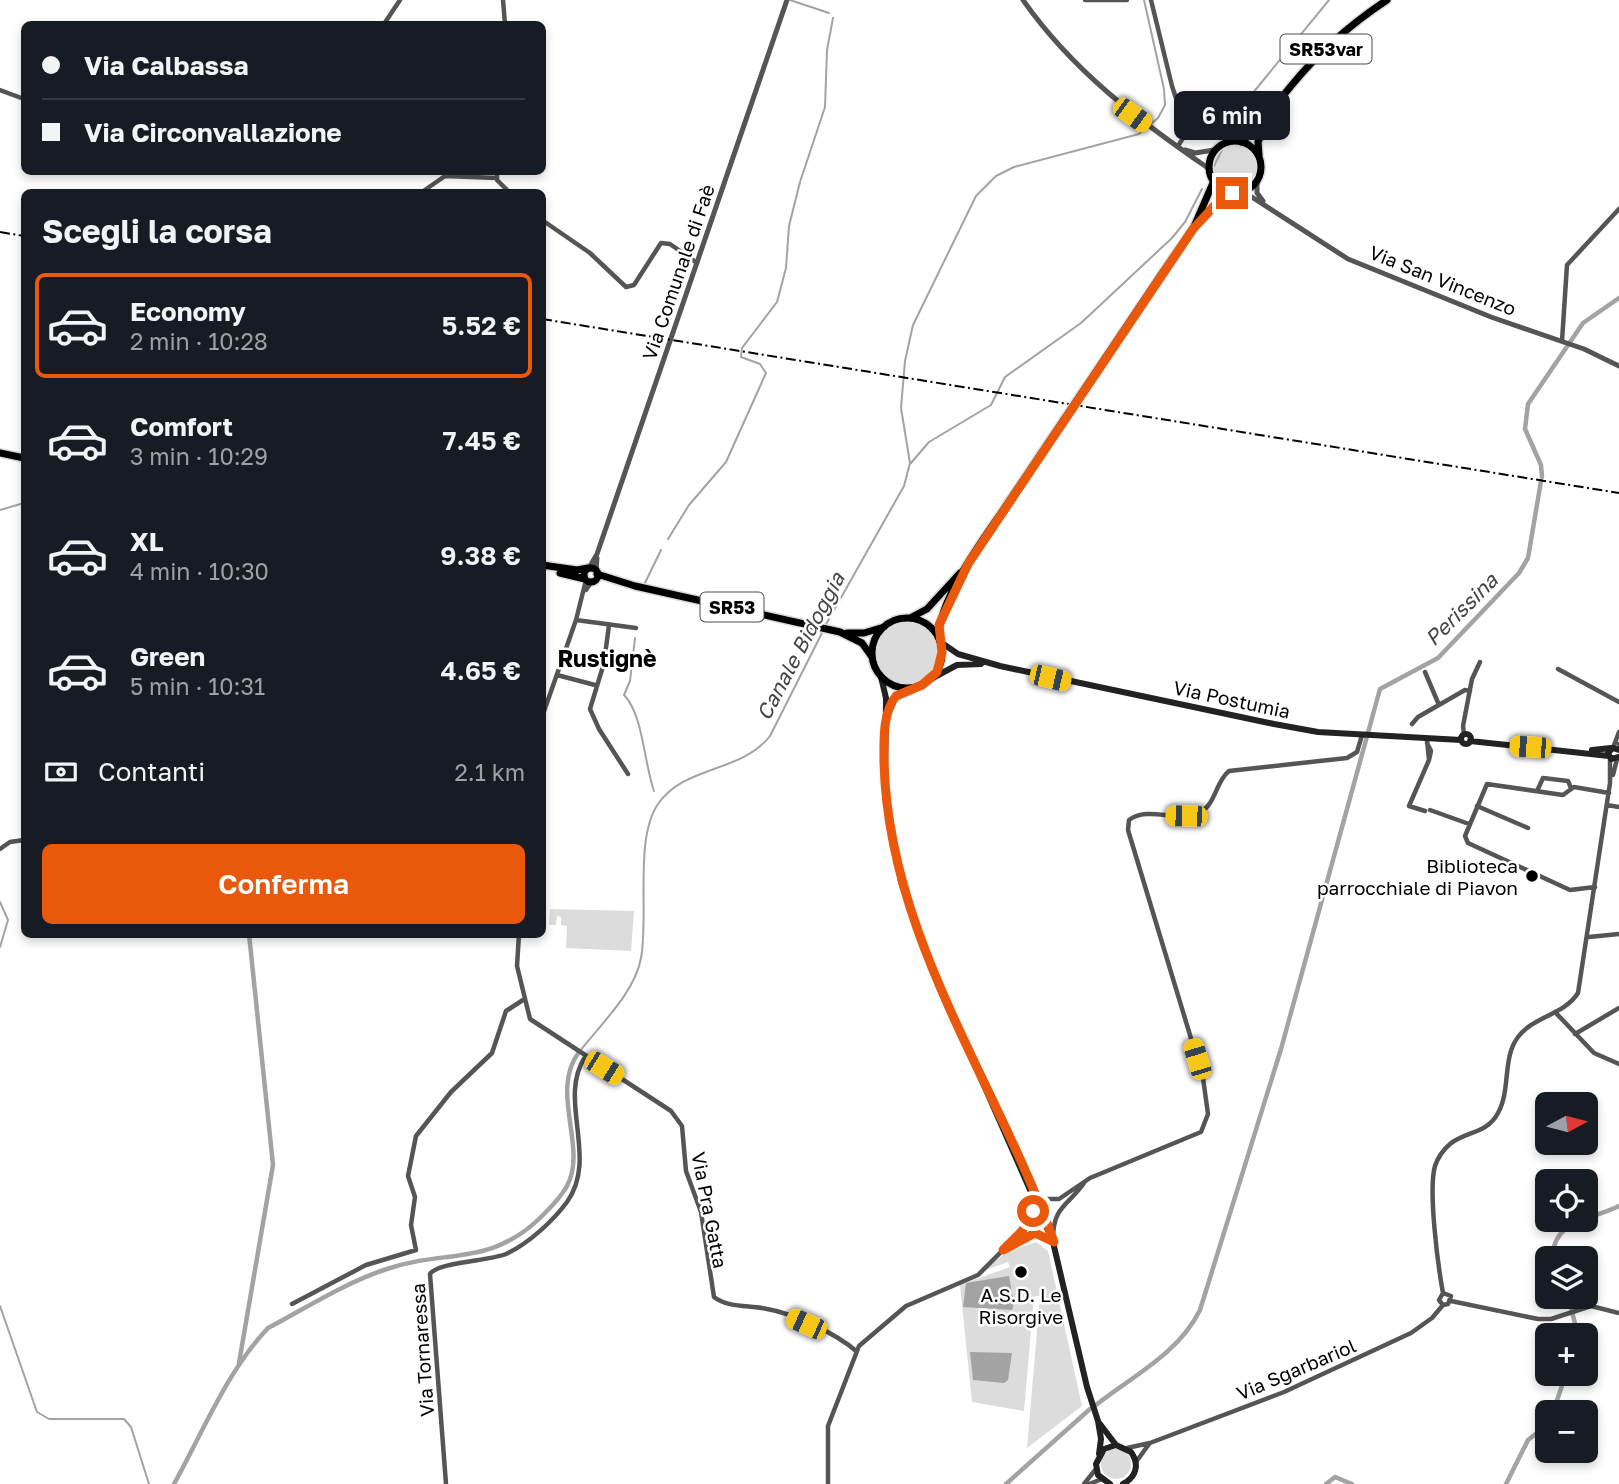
<!DOCTYPE html>
<html lang="it">
<head>
<meta charset="utf-8">
<style>
	:root { --surface:#171b24; --page:#20242c; --text:#f1f3f6; --muted:#9ea1a6; --line:#363941; --accent:#ea580c }
	body { margin:0; font-family:"Golos Text",sans-serif; background:var(--page); color:var(--text); height:100vh; display:flex; flex-direction:column; font-size:26px; white-space:nowrap }
	* { box-sizing:border-box; margin:0 }
	p { font-size:23px; color:var(--muted) }
	.icon { flex:none; width:38px; height:38px; fill:none; stroke:currentColor; stroke-width:2; stroke-linecap:round; stroke-linejoin:round }
	.map { position:relative; flex:1; overflow:hidden }
	.side { position:absolute; left:21px; top:189px; width:525px; height:749px; display:flex; flex-direction:column; background:var(--surface); border-radius:10px; box-shadow:0 4px 10px #0003 }
	.side>* { flex:none }
	.top-card { position:absolute; left:21px; top:21px; width:525px; height:154px; border-radius:10px; box-shadow:0 4px 10px #0003; display:grid; align-content:center; height:154px; padding:0 21px; background:var(--surface) }
	.needle { width:46px; rotate:83deg }
	.controls { position:absolute; left:1535px; top:1092px; display:grid; gap:14px }
	.controls a { display:grid; place-items:center; width:63px; height:63px; border-radius:10px; background:var(--surface); box-shadow:0 4px 10px #0003; font-size:35px }
	.end { position:absolute; width:32px; height:32px; margin:-16px; border:9px solid #ea580c; background:#fff; box-shadow:0 0 0 4px #fff }
	.from { border-radius:50% }
	.bubble { position:absolute; height:49px; border-radius:10px; background:var(--surface); box-shadow:0 4px 10px #0003; font-size:23px; font-weight:600; line-height:49px; text-align:center }
	.car { position:absolute; width:21px; height:42px; margin:-21px -10px; border-radius:9px; box-shadow:0 0 5px 2px #0007; background:linear-gradient(#f5c518 24%,#345 0 40%,#f5c518 0 76%,#345 0 86%,#f5c518 0) }
	.top-card b { display:flex; align-items:center; gap:24px; height:66px; font-size:26px }
	.top-card b+b { border-top:2px solid var(--line) }
	.top-card i { width:18px; height:18px; background:var(--text) }
	ul { padding:0; list-style:none }
	li { display:flex; align-items:center; gap:21px; height:105px; margin:0 14px 10px; padding:0 7px; border:4px solid transparent; border-radius:10px }
	li div { flex:1 }
	li b { display:block; font-size:26px }
	li em { font-style:normal; font-weight:600 }
	li.current { border-color:var(--accent) }
	li>.icon { width:63px; height:63px; stroke-width:1.5 }
	h2 { padding:0 21px; font-size:32px; line-height:84px }
	.pay { display:flex; align-items:center; gap:18px; height:77px; padding:0 21px; font-size:26px }
	.pay p { margin-inline-start:auto }
	.cta { display:flex; gap:14px; margin-top:auto; padding:14px 21px }
	.cta a { flex:1; height:80px; border-radius:10px; background:var(--accent); color:#fff; font-size:28px; font-weight:600; line-height:80px; text-align:center }
	.map>svg:first-child { display:block }
</style>
</head>
<body>
<div class="map">
<svg width="1619" height="1484" viewBox="0 0 1619 1484">
	<rect width="100%" height="100%" fill="#fff"/>
	<path fill="#dcdcdc" d="M1211 167a24 24 0 1 1 48 0a24 24 0 1 1-48 0Z
		M876 653a31 31 0 1 1 62 0a31 31 0 1 1-62 0Z
		M550 909 634 911 631 951 566 948 567 926 561 925V917L557 916 556 925H549Z
		M1036 1242 1048 1251 1082 1406 1027 1448 1040 1296H1034L1024 1411 972 1402 960 1285 1010 1267 1008 1262 983 1271 1007 1252Z
		M1101 1464a15 15 0 1 1 30 0a15 15 0 1 1-30 0Z"/>
	<path fill="#a3a3a3" d="M1009 1276 1014 1304 1012 1310 963 1307 966 1283Z
		M970 1352 1012 1353 1008 1380 1004 1383 973 1380Z"/>
	<g fill="none" stroke-linecap="round" stroke-linejoin="round">
		<path stroke="#a3a3a3" stroke-width="2" d="M790 0 829 13
			M1232 131 1252 94 1329 0
			M1214 166 1222 150
			M911 463 929 442 991 405 1005 377 1081 323 1172 238 1185 222 1202 189
			M0 510 24 503
			M668 539 689 505 726 462 766 373 760 364 741 357 742 348 777 302 786 268 789 226 800 182 825 107 827 50 833 18
			M643 587 661 550
			M825 626 904 486 910 463 901 408 905 361 913 325 976 196 996 176 1014 167 1139 134 1158 118 1165 105 1164 89 1144 0
			M635 638 630 681 624 695C643 714 644 763 654 791
			M0 902 8 920 0 947
			M580 1051C601 1024 635 992 641 958 649 915 634 839 658 804 685 765 741 773 770 736L823 631
			M0 1306 37 1412 49 1419H124L131 1427 149 1484"/>
		<path stroke="#a3a3a3" stroke-width="4.5" d="M1542 477 1541 465 1525 429 1528 404 1583 323 1619 298
			M1552 1258C1555 1218 1589 1221 1619 1206
			M1568 1297 1576 1327 1574 1335
			M239 1363 273 1165 249 934
			M1096 1405C1133 1376 1179 1353 1200 1310L1281 1049 1380 689 1438 658 1519 573 1528 558 1541 481
			M1553 1412 1566 1374
			M174 1484C203 1432 227 1371 268 1328 306 1308 346 1282 387 1269 445 1249 489 1267 540 1218 550 1208 560 1199 567 1186 588 1147 549 1092 579 1052
			M1006 1484 1090 1409
			M1326 1484 1335 1477 1352 1484
			M1506 1484 1528 1440 1547 1425"/>
		<g stroke="#dbdbdb" stroke-width="10">
			<path id="primary" d="M1209 167a26 26 0 1 1 52 0a26 26 0 1 1-52 0Z
				M1241 142C1262 127 1275 105 1291 86 1318 53 1352 23 1387 0
				M1259 155 1258 142 1268 120
				M1198 223 1216 204 1232 193
				M1163 272 1193 229 1213 183
				M0 453 24 458
				M542 565 577 570 588 568
				M584 575a7 7 0 1 1 14 0a7 7 0 1 1-14 0Z
				M560 573 585 579
				M597 574 635 586 840 632 862 643 872 657
				M910 618 927 609 960 573
				M872 653a35 35 0 1 1 70 0a35 35 0 1 1-70 0Z
				M847 633H864L884 627
				M938 637C942 590 988 534 1014 494"/>
		</g>
		<path stroke="#555" stroke-width="4.5" d="M503 0 505 24
			M1085 0H1127
			M1151 0 1172 86 1187 132 1178 146
			M384 24 400 0
			M0 90 24 99
			M497 172V180L509 192
			M422 192 445 176 497 178
			M542 220 590 253 626 287 634 285 661 243 670 244 697 263
			M1562 341 1567 265 1619 209
			M586 590 592 581
			M576 620 636 628
			M609 625 604 663 590 709 599 729 628 774
			M1558 669 1619 702
			M1425 672 1439 705
			M557 675 595 685
			M542 717 576 620 586 580
			M1412 724 1418 717 1465 690 1470 691
			M1464 734 1463 726 1472 679 1480 662
			M1427 743 1431 751 1429 760 1427 740
			M1619 744V745
			M1613 748 1619 732
			M1613 775 1617 759
			M1537 791 1543 778 1568 781 1571 788
			M1607 805 1619 807
			M1477 806 1528 828
			M1430 810 1469 824
			M1425 811 1409 806 1429 760
			M0 849 10 842 24 840
			M1595 887 1570 890 1468 843 1465 836 1487 784 1563 795 1574 787 1609 793
			M519 934 517 966 530 1019 671 1111 682 1126 686 1171 701 1212 714 1297C728 1308 750 1305 767 1309 792 1313 837 1334 856 1351
			M1589 937 1619 934
			M1555 1012 1594 1053 1619 1064
			M1575 1034 1619 1008
			M1032 1192 1045 1199H1059L1090 1178 1201 1132 1208 1114 1203 1078 1128 830 1129 820C1149 805 1178 824 1201 812 1216 803 1216 781 1229 771L1347 758 1357 752 1362 735
			M1053 1239C1053 1206 1068 1206 1084 1183
			M1004 1250 1035 1233 1051 1241
			M1451 1301 1538 1319H1551L1591 1306 1619 1313
			M292 1304 366 1265 416 1250 411 1225 415 1197 408 1176 416 1136 451 1092 492 1053 506 1011 523 1000
			M1443 1305 1439 1300 1443 1293C1438 1266 1428 1190 1435 1166 1438 1157 1443 1150 1450 1144 1466 1131 1487 1134 1498 1113 1511 1090 1502 1058 1518 1037 1534 1016 1564 1015 1578 993L1610 783V758
			M1127 1448 1150 1443 1284 1392 1411 1333 1432 1318 1443 1305 1448 1304 1451 1296 1443 1293
			M1136 1462 1149 1444
			M446 1484 430 1274C438 1262 489 1261 506 1254 528 1244 553 1221 567 1202 599 1157 557 1100 585 1057
			M828 1484V1426L859 1346 906 1306 978 1275 1022 1231 1033 1211 1032 1200
			M1084 1484 1096 1469
			M1089 1484 1102 1479"/>
		<path stroke="#555" stroke-width="5" d="M1023 0C1072 70 1138 120 1208 168
			M1185 150 1195 153 1214 150
			M1257 181V193L1263 201
			M1244 192 1348 259 1491 317 1584 349 1619 366
			M589 568 597 554 787 0
			M596 570 597 558"/>
		<path stroke="#222" stroke-width="6" d="M939 641 958 654 1000 666 1274 724 1318 732 1461 740
			M881 677 886 698 885 789 901 882 926 954 1053 1242 1087 1387 1098 1421 1101 1439 1099 1454
			M929 680 957 665 981 664
			M889 712 896 696 913 688
			M1461 739a5 5 0 1 1 10 0a5 5 0 1 1-10 0Z
			M1470 741 1609 756
			M1592 750 1611 748
			M1619 750 1613 748 1608 753 1611 759 1619 757
			M1100 1424 1116 1445
			M1110 1484 1098 1475 1096 1464 1104 1449 1116 1445 1131 1452C1140 1465 1136 1477 1123 1484"/>
		<use href="#primary" stroke="#000" stroke-width="7"/>
		<path stroke="#000" stroke-width="2" stroke-dasharray="10 3.5 2 3.5" stroke-linecap="butt" d="M0 232 24 236
			M542 319 1619 493"/>
		<g stroke="#dbdbdb" stroke-width="10" stroke-linecap="butt">
			<path id="primary-bridge" d="M1014 494 1163 272"/>
		</g>
		<use href="#primary-bridge" stroke="#000" stroke-width="7"/>
	</g>
	<g fill="none" stroke-linecap="round" stroke-linejoin="round">
		<path stroke="#ea580c" stroke-width="9" d="M1033 1211 1022 1231 1003 1250 1035 1233 1054 1242C997 1082 889 939 884 763 884 743 882 713 896 696L922 685 937 672 942 652 939 625 968 564 1193 229 1216 204 1232 193"/>
	</g>
	<g fill="#000" stroke="#fff" stroke-width="2.5">
		<circle cx="1532" cy="876" r="7"/>
		<circle cx="1021" cy="1272" r="7"/>
	</g>
	<g text-anchor="middle" dominant-baseline="central" stroke-width="5" stroke-linejoin="round" paint-order="stroke">
		<g fill="#fff" stroke="#4c4c4c" stroke-width="2">
			<rect x="1280.5" y="34.5" width="91" height="29" rx="5"/>
			<rect x="700.5" y="592.5" width="63" height="29" rx="5"/>
		</g>
		<g font-size="18" font-weight="bold" fill="#000">
			<text x="1326" y="49">SR53var</text>
			<text x="732" y="607">SR53</text>
		</g>
		<g font-size="19" fill="#000" stroke="#fff">
			<text transform="translate(678 272) rotate(-71)">Via Comunale di Faè</text>
			<text transform="translate(1443 280) rotate(22)">Via San Vincenzo</text>
			<text transform="translate(1232 699) rotate(12)">Via Postumia</text>
			<text transform="translate(710 1210) rotate(79)">Via Pra Gatta</text>
			<text transform="translate(422 1350) rotate(-94)">Via Tornaressa</text>
			<text transform="translate(1296 1369) rotate(-23)">Via Sgarbariol</text>
		</g>
		<g font-size="19" fill="#000" stroke="#fff" text-anchor="end">
			<text x="1518" y="865">Biblioteca<tspan x="1518" dy="22">parrocchiale di Piavon</tspan></text>
			<text x="1021" y="1294" text-anchor="middle">A.S.D. Le<tspan x="1021" dy="22">Risorgive</tspan></text>
		</g>
		<g font-size="21" font-style="italic" fill="#444" stroke="#fff">
			<text transform="translate(1461 609) rotate(-45)">Perissina</text>
			<text transform="translate(800 646) rotate(-62)">Canale Bidoggia</text>
		</g>
		<g font-size="23" font-weight="bold" fill="#000" stroke="#fff">
			<text x="607" y="658">Rustignè</text>
		</g>
	</g>
</svg>
<div class="controls">
<a><svg class="needle" viewBox="-14 -14 28 28"><path d="M0-13l5 13h-10z" fill="#e53935"/><path d="M0 13l5-13h-10z" fill="#9ea1a6"/></svg></a>
<a><svg class="icon" aria-label="locate" viewBox="0 0 24 24"><circle cx="12" cy="12" r="6"/><path d="M12 2v4M12 18v4M2 12h4M18 12h4"/></svg></a>
<a><svg class="icon" aria-label="layers" viewBox="0 0 24 24"><path d="M12 4l9 5-9 5-9-5zM3 14l9 5 9-5"/></svg></a>
<a>+</a>
<a>−</a>
</div>
<i class="end from" style="left:1033px;top:1211px"></i>
<i class="end" style="left:1232px;top:193px"></i>
<div class="bubble" style="left:1174px;top:91px;width:116px">6 min</div>
<i class="car" style="left:1132px;top:115px;rotate:126deg"></i>
<i class="car" style="left:1050px;top:678px;rotate:103deg"></i>
<i class="car" style="left:1530px;top:747px;rotate:274deg"></i>
<i class="car" style="left:1186px;top:816px;rotate:271deg"></i>
<i class="car" style="left:1197px;top:1059px;rotate:343deg"></i>
<i class="car" style="left:604px;top:1068px;rotate:122deg"></i>
<i class="car" style="left:806px;top:1324px;rotate:294deg"></i>
<div class="top-card">
<b><i class="from"></i>Via Calbassa</b>
<b><i></i>Via Circonvallazione</b>
</div>
<section class="side">
<h2>Scegli la corsa</h2>
<ul>
<li class="current"><svg class="icon" aria-label="car" viewBox="0 0 24 24"><path d="M5 17H2v-5l4-1 3-4h7l3 4 3 1v5h-3M9 17h6M6 11h13"/><circle cx="7" cy="17" r="2"/><circle cx="17" cy="17" r="2"/></svg><div><b>Economy</b><p>2 min · 10:28</p></div><em>5.52 €</em></li>
<li><svg class="icon" aria-label="car" viewBox="0 0 24 24"><path d="M5 17H2v-5l4-1 3-4h7l3 4 3 1v5h-3M9 17h6M6 11h13"/><circle cx="7" cy="17" r="2"/><circle cx="17" cy="17" r="2"/></svg><div><b>Comfort</b><p>3 min · 10:29</p></div><em>7.45 €</em></li>
<li><svg class="icon" aria-label="car" viewBox="0 0 24 24"><path d="M5 17H2v-5l4-1 3-4h7l3 4 3 1v5h-3M9 17h6M6 11h13"/><circle cx="7" cy="17" r="2"/><circle cx="17" cy="17" r="2"/></svg><div><b>XL</b><p>4 min · 10:30</p></div><em>9.38 €</em></li>
<li><svg class="icon" aria-label="car" viewBox="0 0 24 24"><path d="M5 17H2v-5l4-1 3-4h7l3 4 3 1v5h-3M9 17h6M6 11h13"/><circle cx="7" cy="17" r="2"/><circle cx="17" cy="17" r="2"/></svg><div><b>Green</b><p>5 min · 10:31</p></div><em>4.65 €</em></li>
</ul>
<div class="pay"><svg class="icon" aria-label="cash" viewBox="0 0 24 24"><path d="M3 7h18v10H3z"/><circle cx="12" cy="12" r="2"/></svg>Contanti<p>2.1 km</p></div>
<div class="cta"><a>Conferma</a></div>
</section>
</div>
</body>
</html>
